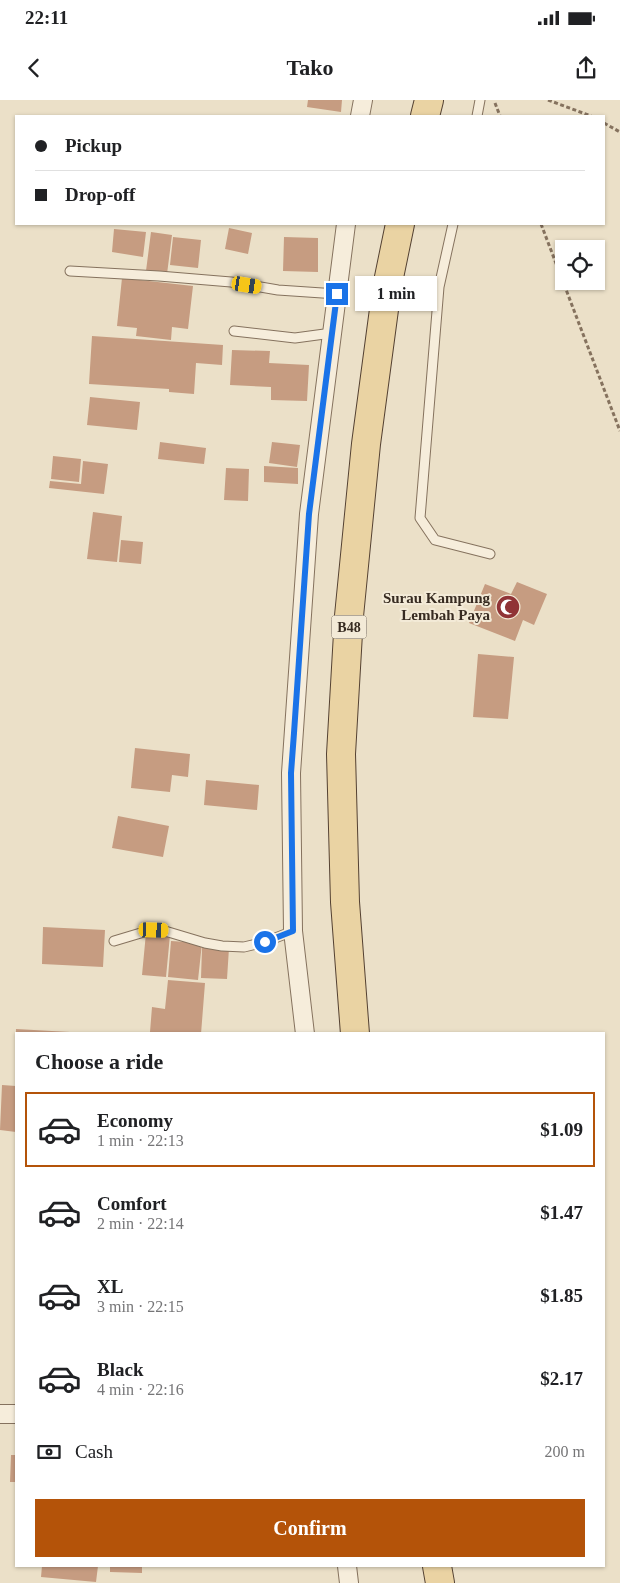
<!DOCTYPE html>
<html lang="en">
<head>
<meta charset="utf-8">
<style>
	:root { --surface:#fff; --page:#f2f2f2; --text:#202124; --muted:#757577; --line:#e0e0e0; --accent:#b45309 }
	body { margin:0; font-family:"Times New Roman",serif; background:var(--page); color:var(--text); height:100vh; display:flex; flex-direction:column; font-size:19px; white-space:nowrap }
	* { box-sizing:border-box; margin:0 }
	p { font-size:16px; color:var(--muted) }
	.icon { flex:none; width:28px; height:28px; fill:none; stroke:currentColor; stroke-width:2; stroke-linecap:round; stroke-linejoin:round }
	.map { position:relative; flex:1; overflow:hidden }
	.details { position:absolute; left:15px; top:932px; width:590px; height:535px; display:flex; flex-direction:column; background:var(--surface); border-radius:0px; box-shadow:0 1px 4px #0004 }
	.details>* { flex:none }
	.guide { position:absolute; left:15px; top:15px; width:590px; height:110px; border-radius:0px; box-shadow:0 1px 4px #0004; display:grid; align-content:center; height:110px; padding:0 20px; background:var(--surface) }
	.tools { position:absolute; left:555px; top:140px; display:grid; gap:10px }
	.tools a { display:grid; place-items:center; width:50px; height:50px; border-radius:0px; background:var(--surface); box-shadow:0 1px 4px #0004; font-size:25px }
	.end { position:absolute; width:22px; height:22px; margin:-11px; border:6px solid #1a73e8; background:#fff; box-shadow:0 0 0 2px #fff }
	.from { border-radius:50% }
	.bubble { position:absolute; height:35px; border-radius:0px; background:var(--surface); box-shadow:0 1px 4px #0004; font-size:16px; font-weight:700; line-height:35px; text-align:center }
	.car { position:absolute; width:15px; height:30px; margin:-15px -8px; border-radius:6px; box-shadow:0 0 4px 1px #0007; background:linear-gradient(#f5c518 24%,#345 0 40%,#f5c518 0 76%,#345 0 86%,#f5c518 0) }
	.guide b { display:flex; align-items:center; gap:18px; height:48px; font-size:19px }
	.guide b+b { border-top:1px solid var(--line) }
	.guide i { width:12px; height:12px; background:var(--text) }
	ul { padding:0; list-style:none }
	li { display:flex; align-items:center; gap:15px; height:75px; margin:0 10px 8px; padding:0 10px; border:2px solid transparent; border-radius:0px }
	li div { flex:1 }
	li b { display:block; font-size:19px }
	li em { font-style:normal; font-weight:700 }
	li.selected { border-color:var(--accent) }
	li>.icon { width:45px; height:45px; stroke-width:1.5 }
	h2 { padding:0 20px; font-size:22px; line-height:60px }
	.pay { display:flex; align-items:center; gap:12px; height:55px; padding:0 20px; font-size:19px }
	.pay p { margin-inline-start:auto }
	.cta { display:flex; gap:10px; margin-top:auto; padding:10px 20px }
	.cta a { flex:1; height:58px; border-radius:0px; background:var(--accent); color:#fff; font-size:20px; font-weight:700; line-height:58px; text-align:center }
	.status { display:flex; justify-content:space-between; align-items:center; height:35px; padding:0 25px; background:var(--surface); direction:ltr }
	.status svg { height:14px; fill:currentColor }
	header { display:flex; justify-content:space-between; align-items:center; height:65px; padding:0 20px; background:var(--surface); font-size:22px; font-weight:700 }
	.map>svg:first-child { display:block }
</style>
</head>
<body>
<div class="status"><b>22:11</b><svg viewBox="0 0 49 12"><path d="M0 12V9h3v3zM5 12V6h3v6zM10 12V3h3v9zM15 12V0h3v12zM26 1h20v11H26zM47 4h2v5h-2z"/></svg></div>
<header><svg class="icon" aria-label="back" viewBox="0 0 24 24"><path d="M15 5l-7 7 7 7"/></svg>Tako<svg class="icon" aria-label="share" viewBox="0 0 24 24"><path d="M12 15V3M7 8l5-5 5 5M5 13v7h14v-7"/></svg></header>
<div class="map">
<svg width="620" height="1483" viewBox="0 0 620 1483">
	<rect width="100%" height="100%" fill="#ebe0c8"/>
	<path fill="#c69c81" d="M308 0H342L341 12 307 7Z
		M229 128 252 133 248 154 225 149Z
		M114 129 146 132 143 157 112 152Z
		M151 132 172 135 167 174 146 171Z
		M173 137 201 140 198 168 170 165Z
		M284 137 318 138V172L283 171Z
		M122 178 193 186 188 229 172 227 171 240 136 236 137 228 117 226Z
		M92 236 223 245 222 265 196 263 194 294 169 292V289L89 284Z
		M232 250 270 251 269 263 309 265 307 301 271 300V287L230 285Z
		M90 297 140 302 137 330 87 325Z
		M160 342 206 348 204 364 158 359Z
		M272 342 300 345 297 367 269 363Z
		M53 356 81 359 79 382 51 379Z
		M83 361 108 364 104 394 49 388 50 381 81 384Z
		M264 366 298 368V384L264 382Z
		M226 368 249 369 248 401 224 400Z
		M93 412 122 416 117 462 87 459Z
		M121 440 143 442 141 464 119 462Z
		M517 482 547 494 534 525 523 520 515 541 469 523 485 484 511 494Z
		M478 554 514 557 508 619 473 617Z
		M135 648 190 654 188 677 172 675 170 692 131 688Z
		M206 680 259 685 257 710 204 705Z
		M118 716 169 726 163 757 112 748Z
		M43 827 105 830 103 867 42 864Z
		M146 833 170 835 166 877 142 875Z
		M171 841 202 843 198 880 168 877Z
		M202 848H229L227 879 201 878Z
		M168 880 205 883 201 934 150 932 152 907 165 909Z
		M16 929 70 932V934H16Z
		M2 985 16 986V1032L0 1030Z
		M11 1355H16V1382H10Z
		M42 1466H98L96 1482 41 1477Z
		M110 1466H142V1473L110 1472Z"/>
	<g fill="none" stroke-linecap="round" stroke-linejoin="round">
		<g stroke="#85725e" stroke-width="11">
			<path id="service" d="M477 16 480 0
				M453 124 439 187 420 418 435 440 490 454
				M70 171 159 176 231 182 278 190 337 194
				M234 231 295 238 332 233
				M114 841 144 832 165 831 205 843 222 846 244 847 265 842 293 831"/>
		</g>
		<g stroke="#85725e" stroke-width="20">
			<path id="minor" d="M360 16 363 0
				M305 934 293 831 291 673 309 414 346 124
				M0 1314H16
				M347 1466 349 1483"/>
		</g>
		<g stroke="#544132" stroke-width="30">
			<path id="primary" d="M425 16 429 0
				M355 934 345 802 341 654 349 516 366 344 387 187 400 124
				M437 1466 440 1483"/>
		</g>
		<path stroke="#85725e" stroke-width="3" stroke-dasharray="4 2.5" stroke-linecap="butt" d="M548 0 591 16
			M495 3 500 16
			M604 23 620 32
			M541 124 620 331"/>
		<use href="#service" stroke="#f6eddb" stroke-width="9"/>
		<use href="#minor" stroke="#f6eddb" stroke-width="18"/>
		<use href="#primary" stroke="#ead3a3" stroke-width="28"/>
	</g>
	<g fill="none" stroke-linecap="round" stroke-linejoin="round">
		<path stroke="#1a73e8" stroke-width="6" d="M265 842 293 831 291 673 294 633 309 414 337 194"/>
	</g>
	<defs>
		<g id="mosque-disc" transform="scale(1.25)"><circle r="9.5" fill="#903336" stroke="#f3ead7"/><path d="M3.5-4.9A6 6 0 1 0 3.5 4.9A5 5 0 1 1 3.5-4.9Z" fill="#fff"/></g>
	</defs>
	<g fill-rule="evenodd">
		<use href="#mosque-disc" x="508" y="507"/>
	</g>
	<g text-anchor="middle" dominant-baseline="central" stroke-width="4" stroke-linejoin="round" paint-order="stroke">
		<rect fill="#f3ead7" stroke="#6f6458" stroke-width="1" x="331.5" y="515.5" width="35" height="23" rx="4"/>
		<g font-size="14" font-weight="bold" fill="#372b21">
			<text x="349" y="527">B48</text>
		</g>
		<g font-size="15" font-weight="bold" fill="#372b21" stroke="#f3ead7" text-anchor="end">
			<text x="490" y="498">Surau Kampung<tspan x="490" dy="17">Lembah Paya</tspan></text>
		</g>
	</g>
</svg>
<div class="tools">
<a><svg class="icon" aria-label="locate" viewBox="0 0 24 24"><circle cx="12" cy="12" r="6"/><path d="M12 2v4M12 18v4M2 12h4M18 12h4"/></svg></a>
</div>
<i class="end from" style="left:265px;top:842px"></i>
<i class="end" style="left:337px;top:194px"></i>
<div class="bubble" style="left:355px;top:176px;width:82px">1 min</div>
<i class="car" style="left:247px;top:185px;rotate:99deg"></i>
<i class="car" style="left:154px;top:830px;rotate:92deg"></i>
<div class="guide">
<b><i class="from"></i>Pickup</b>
<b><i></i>Drop-off</b>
</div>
<section class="details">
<h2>Choose a ride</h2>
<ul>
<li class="selected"><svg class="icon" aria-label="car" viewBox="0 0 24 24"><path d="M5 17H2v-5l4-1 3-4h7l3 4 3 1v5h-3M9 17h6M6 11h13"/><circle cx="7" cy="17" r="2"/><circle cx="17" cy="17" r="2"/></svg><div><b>Economy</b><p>1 min · 22:13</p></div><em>$1.09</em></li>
<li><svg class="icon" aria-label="car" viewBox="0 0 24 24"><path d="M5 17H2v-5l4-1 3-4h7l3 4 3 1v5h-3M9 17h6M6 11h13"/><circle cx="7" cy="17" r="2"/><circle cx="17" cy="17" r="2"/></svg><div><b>Comfort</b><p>2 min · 22:14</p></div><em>$1.47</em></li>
<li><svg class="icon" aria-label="car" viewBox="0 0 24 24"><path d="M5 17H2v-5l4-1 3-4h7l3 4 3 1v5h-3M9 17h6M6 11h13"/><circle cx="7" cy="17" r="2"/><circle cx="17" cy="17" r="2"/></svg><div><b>XL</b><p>3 min · 22:15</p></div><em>$1.85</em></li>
<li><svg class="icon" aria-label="car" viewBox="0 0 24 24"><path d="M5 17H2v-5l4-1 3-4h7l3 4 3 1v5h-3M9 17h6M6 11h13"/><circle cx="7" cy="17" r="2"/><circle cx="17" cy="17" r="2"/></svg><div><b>Black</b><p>4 min · 22:16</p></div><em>$2.17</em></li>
</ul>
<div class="pay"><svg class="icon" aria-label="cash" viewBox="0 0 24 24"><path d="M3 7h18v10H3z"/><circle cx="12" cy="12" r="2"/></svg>Cash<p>200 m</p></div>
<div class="cta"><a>Confirm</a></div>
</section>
</div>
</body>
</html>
